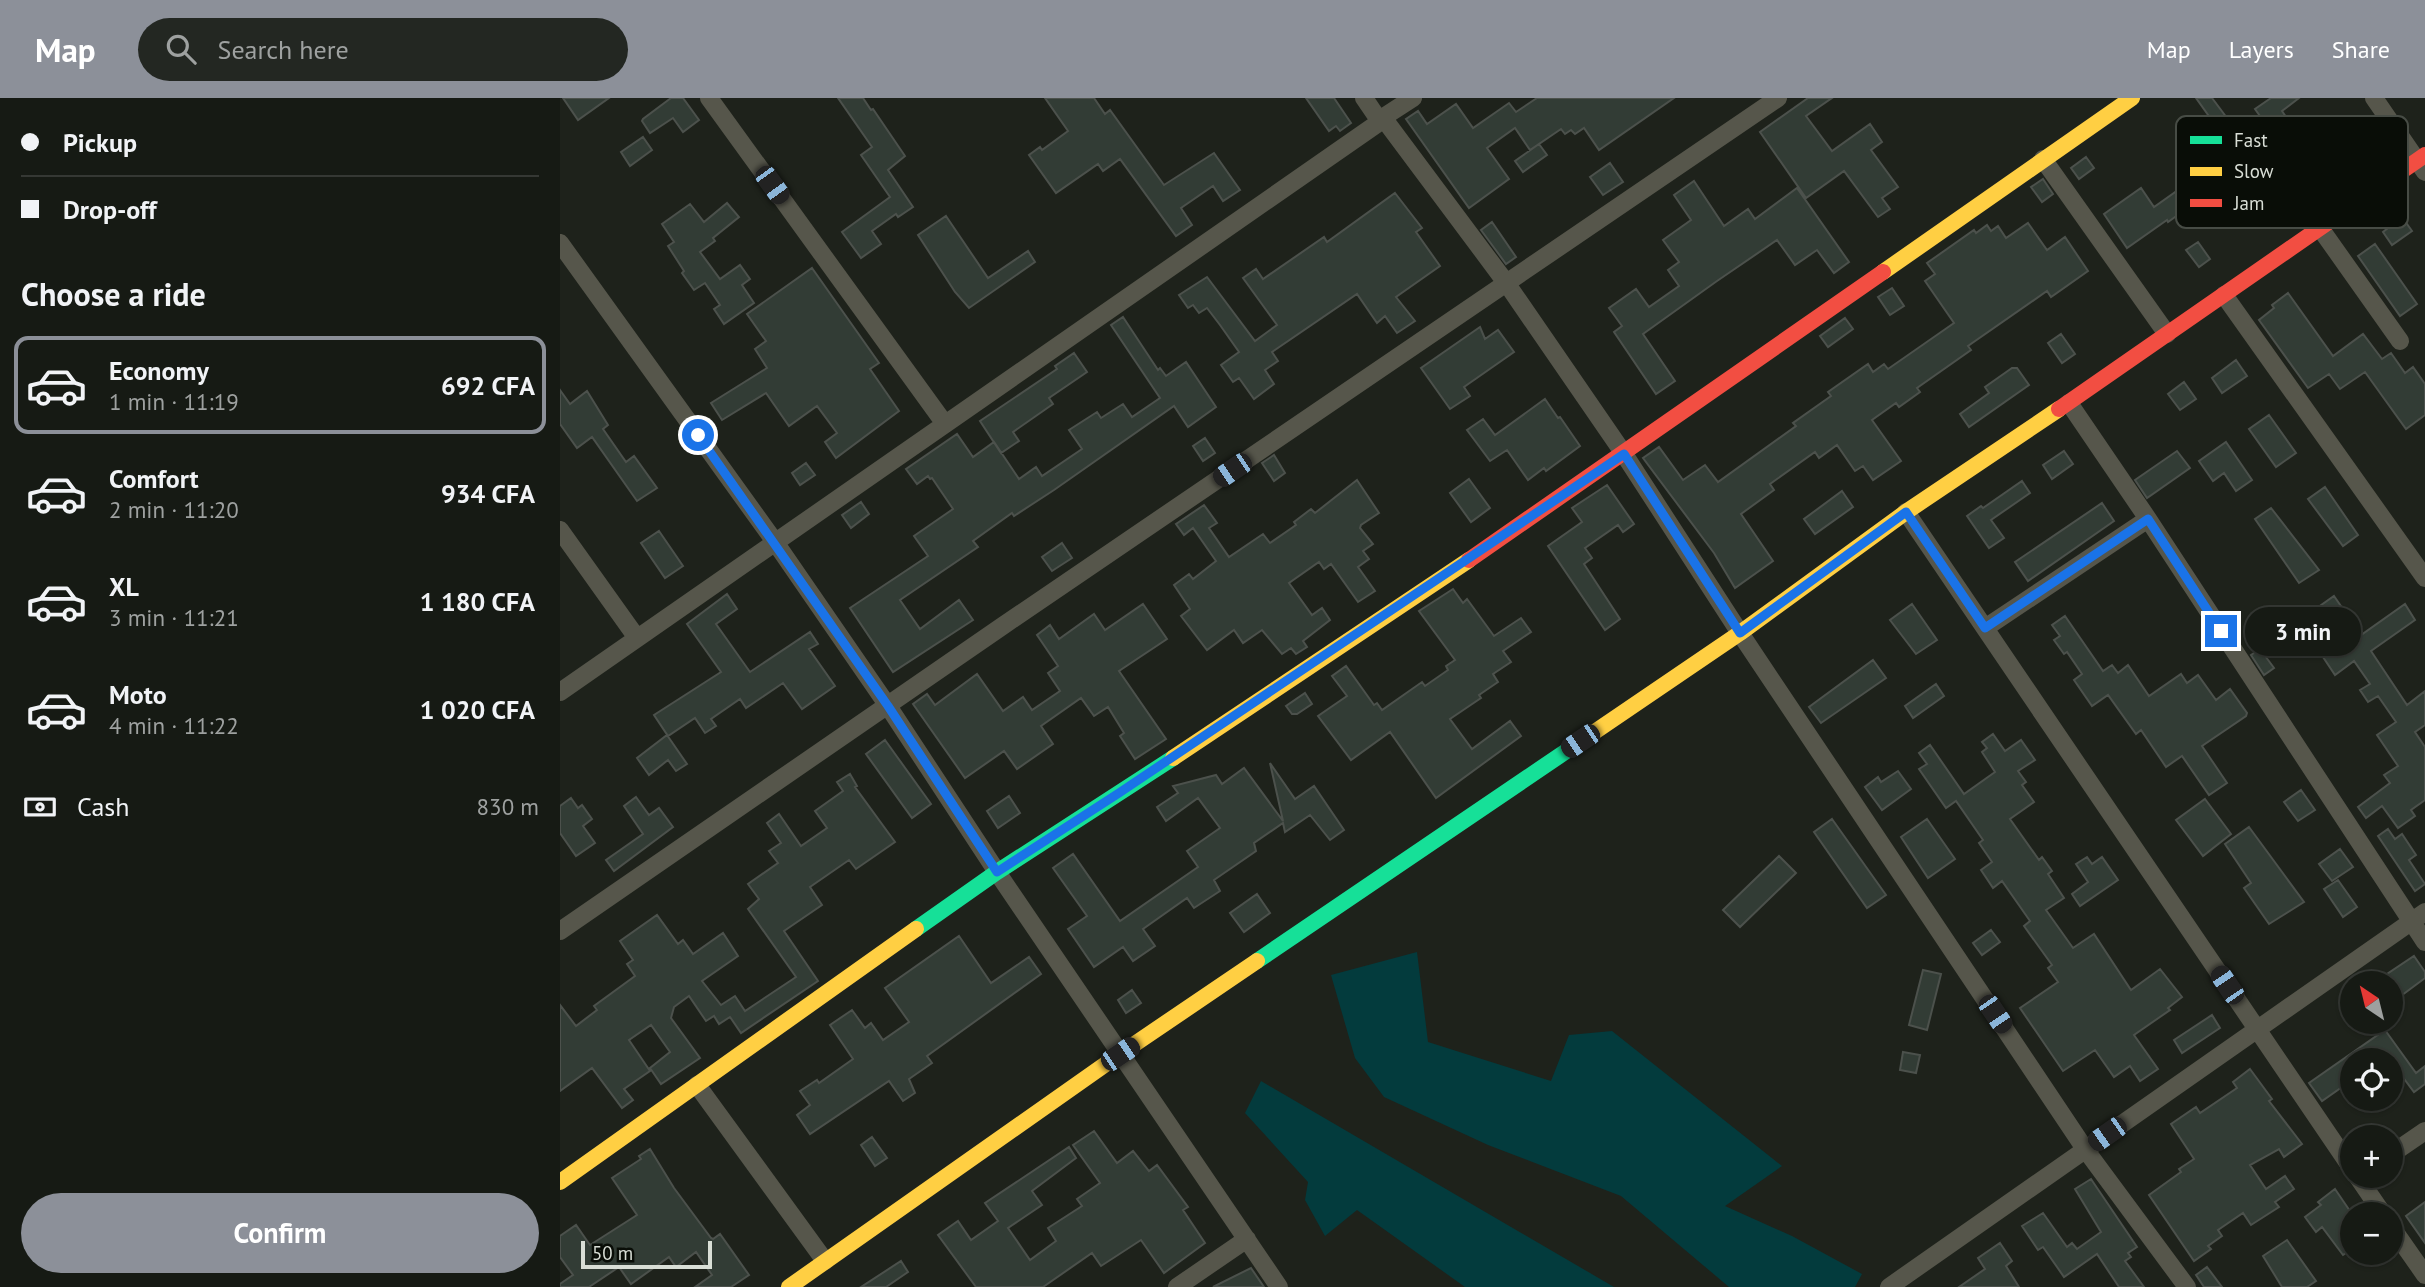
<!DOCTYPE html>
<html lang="en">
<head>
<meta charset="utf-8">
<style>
	:root { --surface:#161a14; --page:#232722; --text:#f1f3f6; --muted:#9ea1a0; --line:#353834; --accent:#8c9099 }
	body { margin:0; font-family:"PT Sans",sans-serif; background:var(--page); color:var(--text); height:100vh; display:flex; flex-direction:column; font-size:26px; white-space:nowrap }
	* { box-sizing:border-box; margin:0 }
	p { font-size:23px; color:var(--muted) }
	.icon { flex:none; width:38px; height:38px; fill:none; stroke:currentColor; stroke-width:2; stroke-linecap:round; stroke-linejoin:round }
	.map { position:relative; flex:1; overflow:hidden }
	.drawer { display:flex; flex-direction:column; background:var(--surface); width:560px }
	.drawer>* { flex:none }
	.top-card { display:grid; align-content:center; height:154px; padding:0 21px; background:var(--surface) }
	.needle { width:46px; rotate:325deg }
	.tools { position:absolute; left:1780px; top:873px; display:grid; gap:14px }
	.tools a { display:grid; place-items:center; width:63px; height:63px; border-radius:50%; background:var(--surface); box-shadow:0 2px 5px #0004,0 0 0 2px var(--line); font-size:35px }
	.scale { position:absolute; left:21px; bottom:18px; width:131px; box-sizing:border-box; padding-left:7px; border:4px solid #d9ded6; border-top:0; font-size:19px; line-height:24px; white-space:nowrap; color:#d9ded6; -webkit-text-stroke:5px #090d07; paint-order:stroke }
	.end { position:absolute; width:32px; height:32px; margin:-16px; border:9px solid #1a73e8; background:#fff; box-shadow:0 0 0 4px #fff }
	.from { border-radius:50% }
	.bubble { position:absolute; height:49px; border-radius:24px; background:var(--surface); box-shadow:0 2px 5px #0004,0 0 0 2px var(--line); font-size:23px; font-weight:800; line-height:49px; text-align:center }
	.car { position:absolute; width:21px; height:42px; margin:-21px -10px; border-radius:9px; box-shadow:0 0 5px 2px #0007; background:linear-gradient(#222 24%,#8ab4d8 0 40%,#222 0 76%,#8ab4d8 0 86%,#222 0) }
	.top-card b { display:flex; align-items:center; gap:24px; height:66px; font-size:26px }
	.top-card b+b { border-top:2px solid var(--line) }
	.top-card i { width:18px; height:18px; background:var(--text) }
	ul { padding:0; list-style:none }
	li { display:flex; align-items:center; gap:21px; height:98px; margin:0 14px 10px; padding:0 7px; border:4px solid transparent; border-radius:14px }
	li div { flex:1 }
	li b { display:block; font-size:26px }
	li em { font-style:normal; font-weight:800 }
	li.selected { border-color:var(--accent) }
	li>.icon { width:63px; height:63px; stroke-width:1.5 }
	h2 { padding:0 21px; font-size:32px; line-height:84px }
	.pay { display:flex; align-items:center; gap:18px; height:77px; padding:0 21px; font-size:26px }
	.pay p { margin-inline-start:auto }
	.button { display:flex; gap:14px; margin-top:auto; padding:14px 21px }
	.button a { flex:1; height:80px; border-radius:42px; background:var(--accent); color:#fff; font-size:28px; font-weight:800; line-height:80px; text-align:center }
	header { display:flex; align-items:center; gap:42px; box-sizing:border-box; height:98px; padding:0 35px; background:var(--accent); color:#fff }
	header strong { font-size:33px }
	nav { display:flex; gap:38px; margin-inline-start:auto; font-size:24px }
	.search { width:490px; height:63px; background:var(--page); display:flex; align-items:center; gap:18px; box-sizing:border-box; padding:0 24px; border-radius:38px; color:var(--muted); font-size:26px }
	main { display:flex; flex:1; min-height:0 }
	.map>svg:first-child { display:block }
</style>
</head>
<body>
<header>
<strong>Map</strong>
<div class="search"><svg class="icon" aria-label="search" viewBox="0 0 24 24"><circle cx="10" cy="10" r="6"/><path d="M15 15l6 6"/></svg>Search here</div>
<nav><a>Map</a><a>Layers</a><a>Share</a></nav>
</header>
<main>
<section class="drawer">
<div class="top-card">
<b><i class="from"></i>Pickup</b>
<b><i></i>Drop-off</b>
</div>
<h2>Choose a ride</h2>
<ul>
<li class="selected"><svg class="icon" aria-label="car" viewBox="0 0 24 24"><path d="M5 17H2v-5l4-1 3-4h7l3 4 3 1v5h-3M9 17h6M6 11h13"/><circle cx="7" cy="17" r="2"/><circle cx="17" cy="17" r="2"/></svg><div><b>Economy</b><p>1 min · 11:19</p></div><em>692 CFA</em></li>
<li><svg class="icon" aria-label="car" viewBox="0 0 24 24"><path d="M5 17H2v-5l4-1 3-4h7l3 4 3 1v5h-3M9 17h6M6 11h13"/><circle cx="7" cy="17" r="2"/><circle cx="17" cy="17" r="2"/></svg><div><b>Comfort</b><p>2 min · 11:20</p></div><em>934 CFA</em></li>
<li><svg class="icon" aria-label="car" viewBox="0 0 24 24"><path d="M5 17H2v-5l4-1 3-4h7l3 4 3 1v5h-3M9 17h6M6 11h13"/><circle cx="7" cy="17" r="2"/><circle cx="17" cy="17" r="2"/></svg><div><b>XL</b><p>3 min · 11:21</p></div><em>1 180 CFA</em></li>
<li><svg class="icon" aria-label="car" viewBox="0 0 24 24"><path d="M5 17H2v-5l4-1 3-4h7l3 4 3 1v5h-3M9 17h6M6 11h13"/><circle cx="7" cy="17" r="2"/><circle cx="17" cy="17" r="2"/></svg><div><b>Moto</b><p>4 min · 11:22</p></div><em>1 020 CFA</em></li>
</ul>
<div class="pay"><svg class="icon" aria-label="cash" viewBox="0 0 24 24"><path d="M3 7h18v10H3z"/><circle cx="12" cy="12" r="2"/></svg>Cash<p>830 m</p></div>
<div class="button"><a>Confirm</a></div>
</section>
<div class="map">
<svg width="1865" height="1189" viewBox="0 0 1865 1189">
	<rect width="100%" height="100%" fill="#1e221b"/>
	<path fill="#033b3d" d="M857 854 868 944 991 983 1009 937 1052 933 1222 1068 1165 1108 1232 1138 1302 1176 1295 1189H1169L1061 1098 928 1047 824 999 795 960 771 877Z
		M701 983 1054 1189H905L797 1112 765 1138 745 1102 748 1084 685 1015Z"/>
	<path fill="#323c35" stroke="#4c514c" stroke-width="2" d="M3 0H49L18 22Z
		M111 0H123L139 22 123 34 113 20 90 35 82 23 83 21Z
		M278 0H303L311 12 313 11 345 58 328 72 353 109 338 119 336 116 312 133 321 146 301 160 282 134 330 99 301 57 312 49Z
		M485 0H534L545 16 550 12 604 87 654 55 680 92 663 103 653 88 621 110 632 127 616 138 560 61 543 73 538 66 496 95 469 57 480 49 482 52 508 33Z
		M746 0H774L791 25 780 33 776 28 769 33Z
		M977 0H1114L1039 52 1024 30 1015 36 1011 32 1005 36 1001 31 970 52 955 30 927 50 949 81 909 110 846 21 858 13 867 26 896 6 913 30 949 5 956 14Z
		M1248 0H1272L1246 18 1272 53 1310 26 1322 44 1311 52 1338 89 1322 100 1330 111 1318 119 1284 73 1246 100 1200 34Z
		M1636 0H1652L1667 20 1656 28Z
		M1711 0H1739L1722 13 1746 48 1731 59 1730 56 1694 82 1685 69 1608 124 1607 122 1567 150 1544 116 1581 90 1594 109 1673 53 1656 29 1667 22 1684 45 1707 28 1695 11Z
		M83 39 92 52 70 68 61 54Z
		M979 46 987 57 963 74 955 63Z
		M1526 59 1534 70 1519 81 1511 70Z
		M1050 65 1063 84 1043 97 1030 79Z
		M1483 81 1493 96 1482 104 1471 89Z
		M1134 83 1164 128 1188 111 1195 121 1237 90 1289 164 1274 175 1257 152 1235 167 1217 142 1157 183 1083 236 1115 283 1096 296 1054 234 1062 228 1049 210 1076 191 1089 209 1119 188 1108 172 1119 164 1103 142 1131 122 1114 97Z
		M835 95 862 130 856 134 880 168 836 199 855 223 837 235 825 218 817 225 797 196 712 254 718 263 705 272 714 286 694 301 679 280 673 284 661 267 679 254 660 227 647 210 639 215 633 207 628 210 619 197 647 179 695 243 717 227 683 180 696 171 703 181 764 139 767 144Z
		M167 105 179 119 153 140 155 143 140 154 160 181 180 167 190 181 182 187 194 205 164 226 154 211 160 207 145 185 134 192 122 175 124 173 108 148 114 144 102 126 130 106 144 124Z
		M386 118 428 180 468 153 475 164 409 210 395 194 358 137Z
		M1842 119 1852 133 1832 147 1823 134Z
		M932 124 956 159 946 166 921 132Z
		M1468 125 1487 152 1505 139 1528 173 1491 199 1487 193 1408 248 1411 252 1357 290 1360 294 1339 309 1336 305 1312 322 1341 363 1313 382 1303 368 1295 373 1277 347 1259 360 1255 354 1210 386 1214 392 1181 416 1213 463 1175 490 1154 455 1083 360 1099 349 1123 382 1145 367 1158 384 1236 328 1233 325 1271 298 1268 294 1308 266 1313 274 1324 266 1328 271 1394 225 1365 183 1375 176 1367 165 1414 132 1416 135 1427 127 1431 133 1438 128 1446 140Z
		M1638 144 1650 161 1639 169 1626 152Z
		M1815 146 1857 206 1840 218 1798 158Z
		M252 170 319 265 310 271 339 313 276 360 265 344 277 335 257 308 229 328 206 295 162 322 151 305 207 270 195 251 206 243 187 216Z
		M1332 190 1344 208 1330 217 1318 199Z
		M1728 195 1773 258 1803 236 1822 261 1831 255 1845 275 1853 269 1865 286V317L1846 331 1805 274 1780 291 1769 276 1748 290 1699 222 1714 210 1712 207Z
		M563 219 598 272 600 270 606 278 626 264 656 309 628 329 614 308 494 392 454 418 452 415 413 443 418 449 340 502 360 531 399 502 413 522 333 574 290 510 368 458 354 438 393 411 372 380 370 381 368 378 357 386 346 371 397 336 413 359 434 344 459 381 476 369 482 378 522 351 509 332 537 314 541 320 563 306 572 319 600 300 551 227Z
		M1285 220 1293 231 1268 249 1260 238Z
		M920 229 925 241 938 232 954 254 904 289 910 298 890 311 861 270Z
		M1501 236 1515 256 1502 265 1488 245Z
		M514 255 527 274 489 300 493 306 453 334 459 343 441 355 420 323 497 271 495 268Z
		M1676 262 1687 278 1662 295 1652 280Z
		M1452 270H1457L1469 287 1409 329 1400 316 1429 295 1425 289Z
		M1624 284 1636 301 1620 312 1608 296Z
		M0 292 10 306 27 293 48 327 43 331 66 364 74 358 97 390 77 403 32 339 17 350 0 326Z
		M985 301 998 320 1000 319 1020 348 986 373 984 370 968 382 947 352 930 363 907 332 923 321 935 337Z
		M1709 317 1736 355 1716 369 1689 331Z
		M645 340 655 355 643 363 633 348Z
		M1666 344 1692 382 1676 393 1664 375 1653 383 1639 363Z
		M1504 353 1513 366 1492 381 1483 367Z
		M1617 353 1630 370 1587 400 1575 382Z
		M714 357 725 375 714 383 702 365Z
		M246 365 255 377 240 387 232 375Z
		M909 381 930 410 911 424 890 395Z
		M797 382 819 415 801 427 800 430 813 446 803 453 809 461 798 469 815 493 798 504 771 466 764 471 759 464 729 485 752 517 762 510 770 522 743 543 747 549 736 556 731 550 722 556 702 532 683 545 674 532 647 552 621 518 630 511 614 487 629 476 633 481 656 463 633 430 624 437 616 426 644 407 657 425 649 430 669 459 703 436 710 445 736 427 734 424 751 411 755 415Z
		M1462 383 1470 395 1431 422 1444 440 1429 450 1407 418 1421 408 1423 410Z
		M1047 387 1074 426 1063 434 1058 427 1025 450 1032 460 1024 466 1060 521 1045 532 988 448 1022 424 1012 410Z
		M1765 389 1798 437 1783 448 1748 401Z
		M1282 393 1293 409 1255 436 1244 421Z
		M301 404 309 416 291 430 282 417Z
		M1542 405 1554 423 1468 483 1455 464Z
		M1711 410 1759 472 1739 485 1695 421Z
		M99 433 123 468 105 480 81 445Z
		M502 445 512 460 492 473 482 459Z
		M893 491 903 505 907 501 934 538 961 520 971 534 943 553 951 564 933 576 938 584 919 597 921 600 890 621 912 651 950 623 961 638 876 700 830 634 791 662 758 618 787 598 772 578 786 568 814 607 817 605 822 612 862 584 865 588 888 572 886 568 895 562 859 513Z
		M167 496 177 511 156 526 190 574 250 534 258 546 249 551 275 588 242 611 223 585 186 610 180 601 151 621 156 628 145 635 135 620 108 638 94 617 161 574 127 526Z
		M1774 498 1801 537 1845 506 1855 522 1811 553 1847 607 1865 593V627L1855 634 1865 649V702L1851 712 1855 718 1838 730 1822 708 1806 720 1798 709 1830 685 1824 677 1838 668 1817 637 1836 624 1818 598 1808 604 1800 592 1810 586 1794 563 1775 577 1763 559 1782 546 1757 510Z
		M583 506 607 541 559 573 606 641 575 661 560 638 564 635 548 609 534 618 521 600 481 628 493 646 457 671 444 653 405 680 353 606 367 596 375 607 417 576 443 613 463 599 472 612 500 593 488 575 498 568 477 537 490 527 499 541 534 516 545 532Z
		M1352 506 1377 542 1356 556 1330 522Z
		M1505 518 1543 573 1552 567 1558 575 1568 567 1589 598 1621 576 1627 585 1638 577 1656 602 1670 591 1687 615 1686 618 1642 648 1667 685 1649 697 1622 658 1606 669 1581 632 1576 636 1548 597 1532 608 1514 582 1522 576 1507 554 1504 556 1494 542 1500 538 1492 527Z
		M1700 551 1714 570 1704 577 1691 557Z
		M1313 562 1326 580 1261 625 1249 609Z
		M1376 586 1384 598 1353 620 1345 608Z
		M745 595 752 606 737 616H732L726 608Z
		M1433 636 1445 653 1461 642 1475 662 1458 673 1466 684 1462 687 1474 704 1450 721 1479 762 1482 759 1492 773 1488 776 1504 800 1486 812 1513 850 1534 836 1571 892 1600 871 1622 899 1608 910 1610 912 1574 937 1598 971 1580 983 1570 968 1554 979 1535 952 1503 973 1460 910 1498 884 1488 870 1492 867 1464 828 1470 823 1442 783 1433 790 1421 772 1432 764 1419 745 1423 742 1396 703 1386 710 1359 671 1367 666 1359 655 1370 647 1404 696 1435 674 1422 654 1427 650 1422 644Z
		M107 637 127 666 116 673 108 662 89 677 77 660Z
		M325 642 371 706 352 720 306 656Z
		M710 665 735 701 754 688 784 732 770 742 750 717 725 734 723 725 694 745 696 753 654 782 660 793 634 810 627 800 583 831 595 848 573 863 563 849 534 869 508 831 527 818 493 770 513 756 560 823 638 769 627 753 660 730 638 700 606 723 597 709 618 695 613 688 656 677 662 686 684 670 723 723Z
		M1338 673 1351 691 1322 712 1305 689 1318 679 1321 684Z
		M290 676 297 688 295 689 335 744 296 771 289 762 250 789 262 807 224 833 258 883 181 935 170 919 159 926 154 918 146 923 129 898 114 909 111 920 140 960 101 986 90 970 110 954 91 927 69 942 90 973 64 991 73 1002 62 1010 32 970 0 993V907L16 928 37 912 34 908 75 878 67 866 73 862 60 843 97 817 118 846 123 842 133 856 163 835 178 858 142 883 161 907 175 898 185 913 236 879 188 811 199 801 188 786 218 765 209 753 221 745 207 725 219 716 241 748 267 730 255 713 283 693 277 684Z
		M1741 692 1755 712 1738 723 1724 704Z
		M449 698 460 715 438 730 427 713Z
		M76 699 89 717 99 710 113 729 54 773 46 762 83 736 64 708Z
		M11 700 18 710 22 707 32 721 23 728 35 745 16 758 0 735V708Z
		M1645 701 1671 736 1643 758 1616 722Z
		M1272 721 1326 797 1307 810 1254 734Z
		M1367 721 1395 761 1368 780 1341 739Z
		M1689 729 1744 804 1709 826 1684 790 1691 785 1665 746Z
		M1828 731 1835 741 1842 736 1856 757 1849 762 1865 786 1855 793 1818 738Z
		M1780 751 1793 769 1772 783 1759 766Z
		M1219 758 1236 775 1180 829 1163 812Z
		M1527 759 1532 766 1542 759 1558 782 1520 808 1512 796 1528 784 1516 766Z
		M1778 782 1797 809 1783 819 1764 791Z
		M697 796 710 815 684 834 670 815Z
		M1431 832 1440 844 1422 857 1413 845Z
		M399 838 431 885 469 859 481 876 367 958 372 965 349 981 355 995 343 1003 329 983 250 1036 237 1017 250 1007 240 993 257 982 259 985 293 961 270 927 292 912 305 930 311 925 323 942 349 924 325 890Z
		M1854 858 1865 874V880L1830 906V886H1812Z
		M1363 872 1381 876 1367 932 1349 927Z
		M572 892 581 905 566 915 558 902Z
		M1652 917 1660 930 1622 955 1614 942Z
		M1825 932 1856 975 1865 968V986L1854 994 1830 962H1792V982L1762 1003 1749 985Z
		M1343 954 1360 957 1356 975 1340 972Z
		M1690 971 1712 1001 1709 1003 1742 1046 1724 1059 1719 1051 1690 1067 1706 1091 1725 1078 1734 1091 1715 1104 1719 1109 1691 1127 1683 1115 1658 1132 1662 1138 1648 1148 1651 1151 1634 1163 1589 1097 1621 1074 1619 1071 1634 1061 1611 1026 1636 1009 1640 1015 1677 990 1673 984Z
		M534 1033 557 1065 573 1053 589 1073 597 1067 628 1109 623 1112 645 1145 604 1175 581 1142 541 1168 532 1155 483 1189H416L378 1137 398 1123 411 1142 438 1123 425 1105 509 1049 516 1060 472 1093 482 1107 448 1130 470 1162 496 1143 488 1130 522 1108 517 1101 540 1085 513 1047Z
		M312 1039 327 1060 315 1068 301 1047Z
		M90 1051 114 1090 151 1140 153 1141 160 1136 189 1177 171 1189H135L152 1177 136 1154 116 1169 109 1159 71 1186 59 1169 29 1189H0V1186L13 1177 0 1159V1138L16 1127 30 1147 77 1117 52 1080 81 1061 79 1058Z
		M1531 1081 1577 1149 1568 1155 1571 1159 1565 1163 1584 1189H1559L1537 1156 1504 1179 1483 1149 1478 1152 1462 1128 1483 1115 1507 1149 1512 1145 1517 1151 1541 1134 1515 1091Z
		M1775 1091 1792 1116V1151L1783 1157 1762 1129 1756 1134 1745 1119 1761 1107 1758 1104Z
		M1865 1104V1145L1846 1118Z
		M1727 1142 1756 1183 1747 1189H1722L1703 1158Z
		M1440 1145 1452 1163 1446 1168 1459 1189H1399L1425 1171 1418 1160Z
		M341 1163 348 1174 326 1189H301Z
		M1647 1169 1662 1189H1644L1636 1177Z
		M691 1170 704 1189H653Z"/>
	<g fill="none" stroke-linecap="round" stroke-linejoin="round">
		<path stroke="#56564b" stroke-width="18" d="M149 0 385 326
			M804 0 819 22 824 21 947 186 1064 356 1180 535 1525 1051 1627 1189
			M1814 0 1865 74
			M819 22 853 0
			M1483 61 1607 236
			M1760 130 1840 243
			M0 145 215 444 328 608 437 774 719 1189
			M1664 197 1865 480
			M1509 305 1588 421 1865 844
			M1346 414 1792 1071
			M0 432 77 540
			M1425 530 1588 421
			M0 594 824 21
			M0 833 444 527 1218 0
			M137 987 265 1163
			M1830 1057 1865 1033
			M1797 1078 1823 1116
			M1830 1127 1865 1177
			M617 1189 687 1141
			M1329 1189 1865 814"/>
		<path stroke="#16e098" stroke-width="16" d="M356 831 437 774 613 660
			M697 863 1033 635"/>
		<path stroke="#ffcf43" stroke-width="16" d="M1323 174 1572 0
			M1033 635 1180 535 1346 414 1499 311
			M613 660 909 462
			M0 1084 356 831
			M229 1189 560 956 697 863"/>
		<path stroke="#f24e42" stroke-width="16" d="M1499 311 1865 57
			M909 462 1323 174"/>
	</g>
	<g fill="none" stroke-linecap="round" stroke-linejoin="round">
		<path stroke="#1a73e8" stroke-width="9" d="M138 337 328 608 437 774 559 695 1064 356 1180 535 1346 414 1425 530 1588 421 1661 533"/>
	</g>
	<rect x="1616" y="18" width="232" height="112" rx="10" fill="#090d07" stroke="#474c45" stroke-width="2"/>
	<rect x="1630" y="38" width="32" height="8" fill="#16e098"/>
	<rect x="1630" y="69" width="32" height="9" fill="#ffcf43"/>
	<rect x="1630" y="101" width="32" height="8" fill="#f24e42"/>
	<g font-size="19" fill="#d9ded6">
		<text x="1674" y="49">Fast</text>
		<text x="1674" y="80">Slow</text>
		<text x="1674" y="112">Jam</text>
	</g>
</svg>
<div class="tools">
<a><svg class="needle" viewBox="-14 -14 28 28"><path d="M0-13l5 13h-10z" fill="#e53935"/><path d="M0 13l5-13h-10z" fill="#9ea1a0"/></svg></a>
<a><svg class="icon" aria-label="locate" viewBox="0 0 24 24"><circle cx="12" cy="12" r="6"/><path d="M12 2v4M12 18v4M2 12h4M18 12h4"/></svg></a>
<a>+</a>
<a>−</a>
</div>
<div class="scale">50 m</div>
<i class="end from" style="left:138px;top:337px"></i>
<i class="end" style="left:1661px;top:533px"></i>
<div class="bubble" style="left:1685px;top:509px;width:116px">3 min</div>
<i class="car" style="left:212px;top:87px;rotate:144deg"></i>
<i class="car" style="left:672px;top:372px;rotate:236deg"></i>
<i class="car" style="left:1020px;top:643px;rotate:236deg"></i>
<i class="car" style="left:1667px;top:887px;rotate:326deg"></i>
<i class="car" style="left:1435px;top:916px;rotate:146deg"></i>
<i class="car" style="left:560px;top:956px;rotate:56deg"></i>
<i class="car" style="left:1547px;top:1036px;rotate:235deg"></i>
</div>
</main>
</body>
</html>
